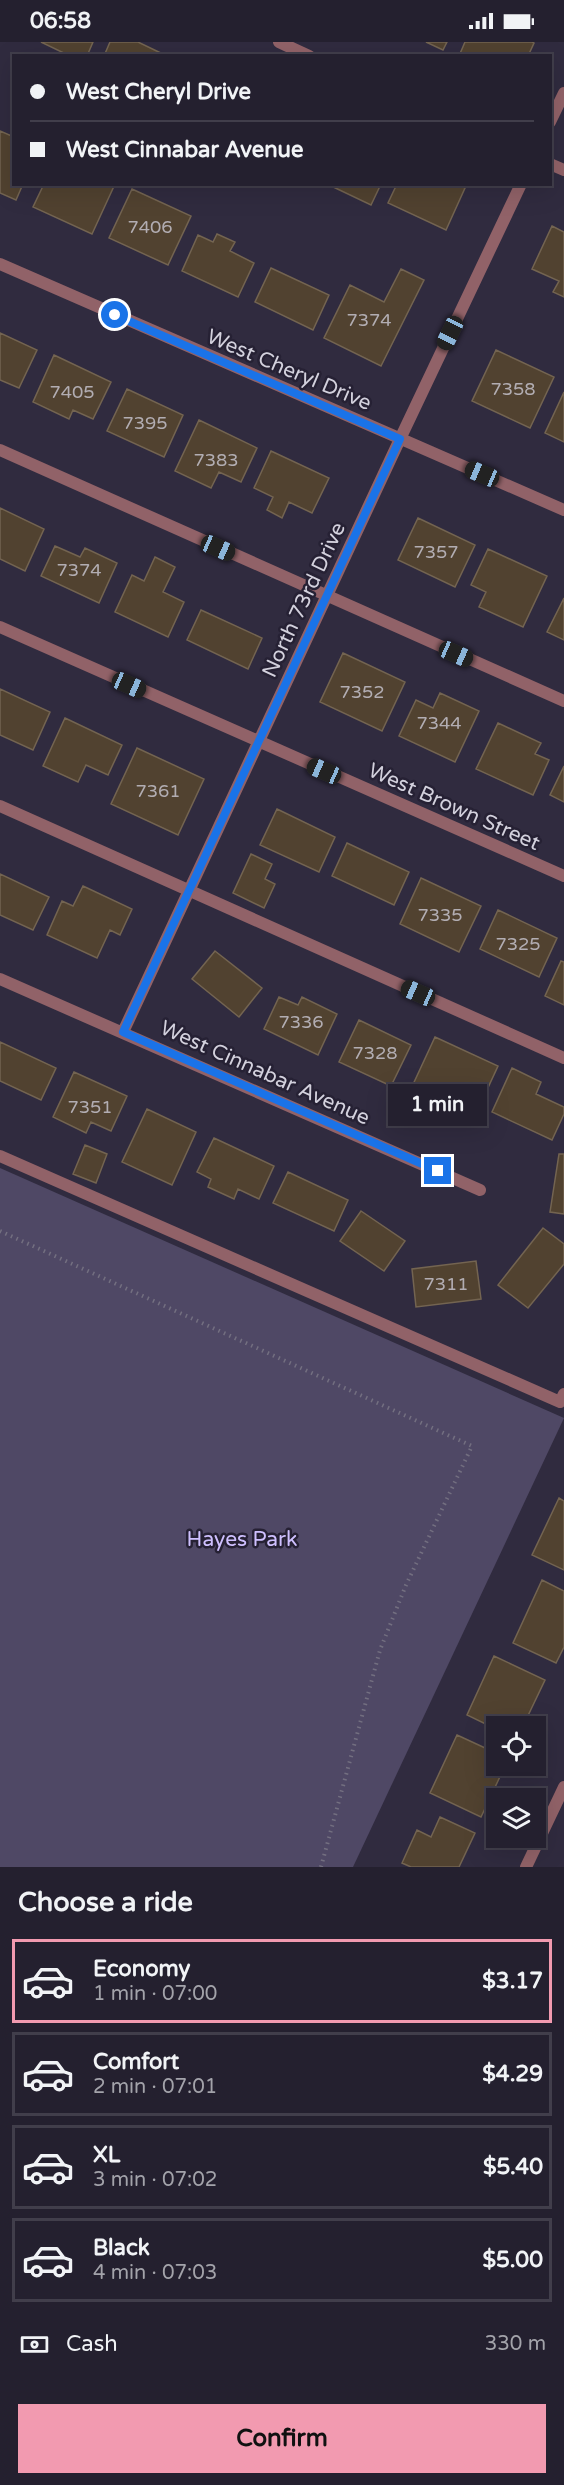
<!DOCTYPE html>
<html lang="en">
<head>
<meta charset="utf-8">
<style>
	:root { --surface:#24202f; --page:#302d3b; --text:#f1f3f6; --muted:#a3a3aa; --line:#413e4b; --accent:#f29ab0 }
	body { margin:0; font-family:"Varela Round",sans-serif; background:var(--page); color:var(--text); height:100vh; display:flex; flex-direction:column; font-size:22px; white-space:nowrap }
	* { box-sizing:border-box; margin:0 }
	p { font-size:20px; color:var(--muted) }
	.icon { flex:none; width:33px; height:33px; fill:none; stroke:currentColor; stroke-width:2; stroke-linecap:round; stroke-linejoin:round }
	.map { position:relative; height:1825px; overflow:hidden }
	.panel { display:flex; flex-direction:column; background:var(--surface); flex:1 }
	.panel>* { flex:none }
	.guide { position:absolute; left:12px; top:12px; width:540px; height:132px; border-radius:0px; box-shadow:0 6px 24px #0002,0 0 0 2px var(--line); display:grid; align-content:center; height:132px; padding:0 18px; background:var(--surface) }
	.tools { position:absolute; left:486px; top:1674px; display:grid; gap:12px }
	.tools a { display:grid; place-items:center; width:60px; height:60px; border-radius:0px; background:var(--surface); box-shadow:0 6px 24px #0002,0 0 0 2px var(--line); font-size:30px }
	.end { position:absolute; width:27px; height:27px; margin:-14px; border:8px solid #1a73e8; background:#fff; box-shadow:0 0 0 3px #fff }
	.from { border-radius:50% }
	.bubble { position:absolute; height:42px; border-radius:0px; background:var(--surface); box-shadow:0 6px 24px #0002,0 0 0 2px var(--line); font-size:20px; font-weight:700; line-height:42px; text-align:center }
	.car { position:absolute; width:18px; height:36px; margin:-18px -9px; border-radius:8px; box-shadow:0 0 4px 2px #0007; background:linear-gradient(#222 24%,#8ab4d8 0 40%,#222 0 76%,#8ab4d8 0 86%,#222 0) }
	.guide b { display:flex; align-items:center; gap:21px; height:57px; font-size:22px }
	.guide b+b { border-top:2px solid var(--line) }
	.guide i { width:15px; height:15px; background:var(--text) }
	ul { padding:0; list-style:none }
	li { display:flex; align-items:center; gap:18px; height:84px; margin:0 12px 9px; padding:0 6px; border:3px solid var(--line); border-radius:0px }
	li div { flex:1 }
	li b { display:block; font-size:22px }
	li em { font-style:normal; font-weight:700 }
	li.active { border-color:var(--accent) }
	li>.icon { width:54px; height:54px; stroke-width:1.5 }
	h2 { padding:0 18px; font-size:27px; line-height:72px }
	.pay { display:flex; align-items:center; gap:15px; height:66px; padding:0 18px; font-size:22px }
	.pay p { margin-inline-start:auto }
	.button { display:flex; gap:12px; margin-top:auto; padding:12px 18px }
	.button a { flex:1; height:69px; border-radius:0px; background:var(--accent); color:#111; font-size:24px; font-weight:700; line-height:69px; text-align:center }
	.status { display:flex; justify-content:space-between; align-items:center; height:42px; padding:0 30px; background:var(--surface); direction:ltr }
	.status svg { height:16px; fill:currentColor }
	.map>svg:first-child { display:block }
</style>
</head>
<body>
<div class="status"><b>06:58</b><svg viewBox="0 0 49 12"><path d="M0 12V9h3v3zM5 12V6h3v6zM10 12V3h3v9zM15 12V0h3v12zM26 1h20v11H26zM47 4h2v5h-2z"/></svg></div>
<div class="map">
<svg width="564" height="1825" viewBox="0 0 564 1825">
	<rect width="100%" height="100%" fill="#302b3f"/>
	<path fill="#4f4865" d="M0 1126 564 1376 353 1825H0Z"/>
	<path fill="#514230" stroke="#736451" stroke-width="1.5" d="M41 0H93L87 14H70Z
		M110 0H138L167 14H104Z
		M426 0H447L443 8Z
		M465 0H532L534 1 528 14H459Z
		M0 89 14 95V142H23L16 158 0 151Z
		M44 142H115L92 192 33 165Z
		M327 142H381L371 163Z
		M397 142H458L465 146 446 188 388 161Z
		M132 147 191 174 168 223 109 196Z
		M552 184 564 190V255L553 250 559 239 532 227Z
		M217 192 235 200 230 209 254 221 238 255 182 229 198 193 213 200Z
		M271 226 329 253 313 288 255 260Z
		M401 227 424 238 381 324 324 296 350 243 384 260Z
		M0 291 37 308 19 346 0 338Z
		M496 308 554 335 530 386 472 359Z
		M54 313 111 340 93 377 73 368 69 377 33 360Z
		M127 347 183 373 164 415 107 389Z
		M564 350V400L545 391Z
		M199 378 257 406 241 440 219 430 211 446 175 429Z
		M271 409 329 436 312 471 289 460 282 476 267 468 273 455 254 446Z
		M0 466 44 487 25 529 0 517Z
		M418 476 475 503 455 545 398 518Z
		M55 504 80 515 85 506 117 521 99 561 41 534Z
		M488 507 547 534 523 585 479 565 486 550 471 543Z
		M155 515 175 525 163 550 184 560 168 595 115 570 132 533 144 539Z
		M564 556V598L547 590Z
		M201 568 262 596 248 627 187 598Z
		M343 611 405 640 382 689 320 660Z
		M0 647 50 670 33 708 0 693Z
		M440 651 479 669 455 720 399 694 416 658 433 666Z
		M65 676 122 703 108 733 86 723 78 740 43 724Z
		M498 681 541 701 535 712 549 718 533 753 476 727Z
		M137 706 204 737 178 793 111 762Z
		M564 724V760L550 753Z
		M277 767 335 795 319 830 260 803Z
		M347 801 409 830 394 863 332 834Z
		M251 812 272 822 265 837 275 842 264 866 233 851Z
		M0 832 49 855 33 888 0 873Z
		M421 836 481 864 459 910 400 882Z
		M83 844 132 867 120 893 110 888 97 916 47 893 62 859 73 864Z
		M498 868 557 896 539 935 480 907Z
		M215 909 262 946 239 975 192 937Z
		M561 919 564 920V963L545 954Z
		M279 955 298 963 302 955 337 972 318 1013 264 987Z
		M359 978 411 1003 391 1044 339 1020Z
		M435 995 498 1024 473 1078 410 1049Z
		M0 1000 56 1026 41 1058 0 1039Z
		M512 1026 541 1040 536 1052 564 1065V1072L552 1098 492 1070Z
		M74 1030 127 1054 111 1089 91 1080 86 1091 53 1075Z
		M147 1067 196 1090 172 1143 122 1120Z
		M214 1096 274 1124 259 1157 238 1147 234 1157 208 1145 211 1137 197 1130Z
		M85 1103 107 1112 96 1141 73 1132Z
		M559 1112H564V1172L550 1170Z
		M288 1130 348 1158 334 1189 273 1161Z
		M361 1169 405 1199 384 1229 340 1199Z
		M543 1186 564 1202V1222L528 1266 498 1243Z
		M476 1219 481 1257 416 1265 412 1227Z
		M559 1456 564 1459V1528L532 1513Z
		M542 1538 564 1549V1605L556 1621 513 1601Z
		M494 1614 545 1638 523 1684H496V1687L467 1673Z
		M457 1693 496 1711V1724H505L481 1775 430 1751Z
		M440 1775 475 1791 459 1825H411L402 1821 417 1788 431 1795Z"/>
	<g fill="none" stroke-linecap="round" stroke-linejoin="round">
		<path stroke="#736f80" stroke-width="4" stroke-dasharray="1.5 4.5" stroke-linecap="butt" d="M0 1189 472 1404 406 1543 380 1608 321 1825"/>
		<path stroke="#916268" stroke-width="12" d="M0 408 564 659
			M0 764 564 1016
			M0 1114 560 1360 564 1352"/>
		<path stroke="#916268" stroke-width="12" d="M279 0 309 14
			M550 80 564 51
			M550 122 564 128
			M0 222 564 468
			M0 585 564 834
			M0 937 480 1148
			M123 990 400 397 521 142
			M526 1825 564 1745"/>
	</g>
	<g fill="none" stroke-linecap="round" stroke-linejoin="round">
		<path stroke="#1a73e8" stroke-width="8" d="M115 273 400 397 123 990 438 1129"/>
	</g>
	<g text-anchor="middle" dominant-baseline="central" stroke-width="5" stroke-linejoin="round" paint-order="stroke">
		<g font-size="18" fill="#b2adb2">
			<text x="150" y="185">7406</text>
			<text x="369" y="278">7374</text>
			<text x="513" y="347">7358</text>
			<text x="72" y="350">7405</text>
			<text x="145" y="381">7395</text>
			<text x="216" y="418">7383</text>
			<text x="436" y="510">7357</text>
			<text x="79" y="528">7374</text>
			<text x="362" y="650">7352</text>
			<text x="439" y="681">7344</text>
			<text x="158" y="749">7361</text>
			<text x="440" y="873">7335</text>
			<text x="518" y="902">7325</text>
			<text x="301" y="980">7336</text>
			<text x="375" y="1011">7328</text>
			<text x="90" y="1065">7351</text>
			<text x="446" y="1242">7311</text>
		</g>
		<g font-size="21" fill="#d3d1dd" stroke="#262134">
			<text transform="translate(289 328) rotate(23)">West Cheryl Drive</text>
			<text transform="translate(304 558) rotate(-65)">North 73rd Drive</text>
			<text transform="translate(454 765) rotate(24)">West Brown Street</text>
			<text transform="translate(265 1031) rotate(24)">West Cinnabar Avenue</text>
		</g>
		<g font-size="21" fill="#cfc0ff" stroke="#262134">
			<text x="242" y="1497">Hayes Park</text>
		</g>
	</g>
</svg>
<div class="tools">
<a><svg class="icon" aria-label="locate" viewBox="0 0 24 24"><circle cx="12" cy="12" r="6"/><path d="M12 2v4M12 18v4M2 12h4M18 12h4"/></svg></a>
<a><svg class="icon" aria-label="layers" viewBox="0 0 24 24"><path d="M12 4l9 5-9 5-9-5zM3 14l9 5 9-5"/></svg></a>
</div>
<i class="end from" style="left:115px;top:273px"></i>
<i class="end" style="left:438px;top:1129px"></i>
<div class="bubble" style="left:388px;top:1042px;width:99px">1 min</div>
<i class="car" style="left:450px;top:291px;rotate:206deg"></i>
<i class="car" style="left:482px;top:432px;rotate:293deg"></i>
<i class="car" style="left:218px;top:506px;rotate:114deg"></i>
<i class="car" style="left:456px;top:612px;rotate:114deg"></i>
<i class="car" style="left:129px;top:643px;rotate:114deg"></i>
<i class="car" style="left:324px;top:729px;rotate:294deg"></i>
<i class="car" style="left:418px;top:951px;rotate:294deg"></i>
<div class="guide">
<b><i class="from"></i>West Cheryl Drive</b>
<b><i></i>West Cinnabar Avenue</b>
</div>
</div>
<section class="panel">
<h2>Choose a ride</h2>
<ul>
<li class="active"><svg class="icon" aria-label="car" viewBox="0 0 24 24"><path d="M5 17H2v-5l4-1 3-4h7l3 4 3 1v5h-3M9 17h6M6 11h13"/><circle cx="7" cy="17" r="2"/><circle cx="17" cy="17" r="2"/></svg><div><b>Economy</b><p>1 min · 07:00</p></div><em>$3.17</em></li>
<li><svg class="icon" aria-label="car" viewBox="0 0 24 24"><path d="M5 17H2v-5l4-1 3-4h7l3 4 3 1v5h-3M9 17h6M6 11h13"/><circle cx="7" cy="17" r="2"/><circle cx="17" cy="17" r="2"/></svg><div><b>Comfort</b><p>2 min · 07:01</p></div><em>$4.29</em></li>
<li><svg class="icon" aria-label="car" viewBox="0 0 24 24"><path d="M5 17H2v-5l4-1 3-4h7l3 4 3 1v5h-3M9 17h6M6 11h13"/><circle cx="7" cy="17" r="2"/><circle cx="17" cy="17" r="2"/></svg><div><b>XL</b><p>3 min · 07:02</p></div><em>$5.40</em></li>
<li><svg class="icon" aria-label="car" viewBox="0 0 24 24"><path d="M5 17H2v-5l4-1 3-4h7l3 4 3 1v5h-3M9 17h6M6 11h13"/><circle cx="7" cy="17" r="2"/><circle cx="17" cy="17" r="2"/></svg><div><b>Black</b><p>4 min · 07:03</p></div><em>$5.00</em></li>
</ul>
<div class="pay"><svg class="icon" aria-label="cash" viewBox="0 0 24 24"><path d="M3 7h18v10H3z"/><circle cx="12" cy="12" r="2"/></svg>Cash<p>330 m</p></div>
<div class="button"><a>Confirm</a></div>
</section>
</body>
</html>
